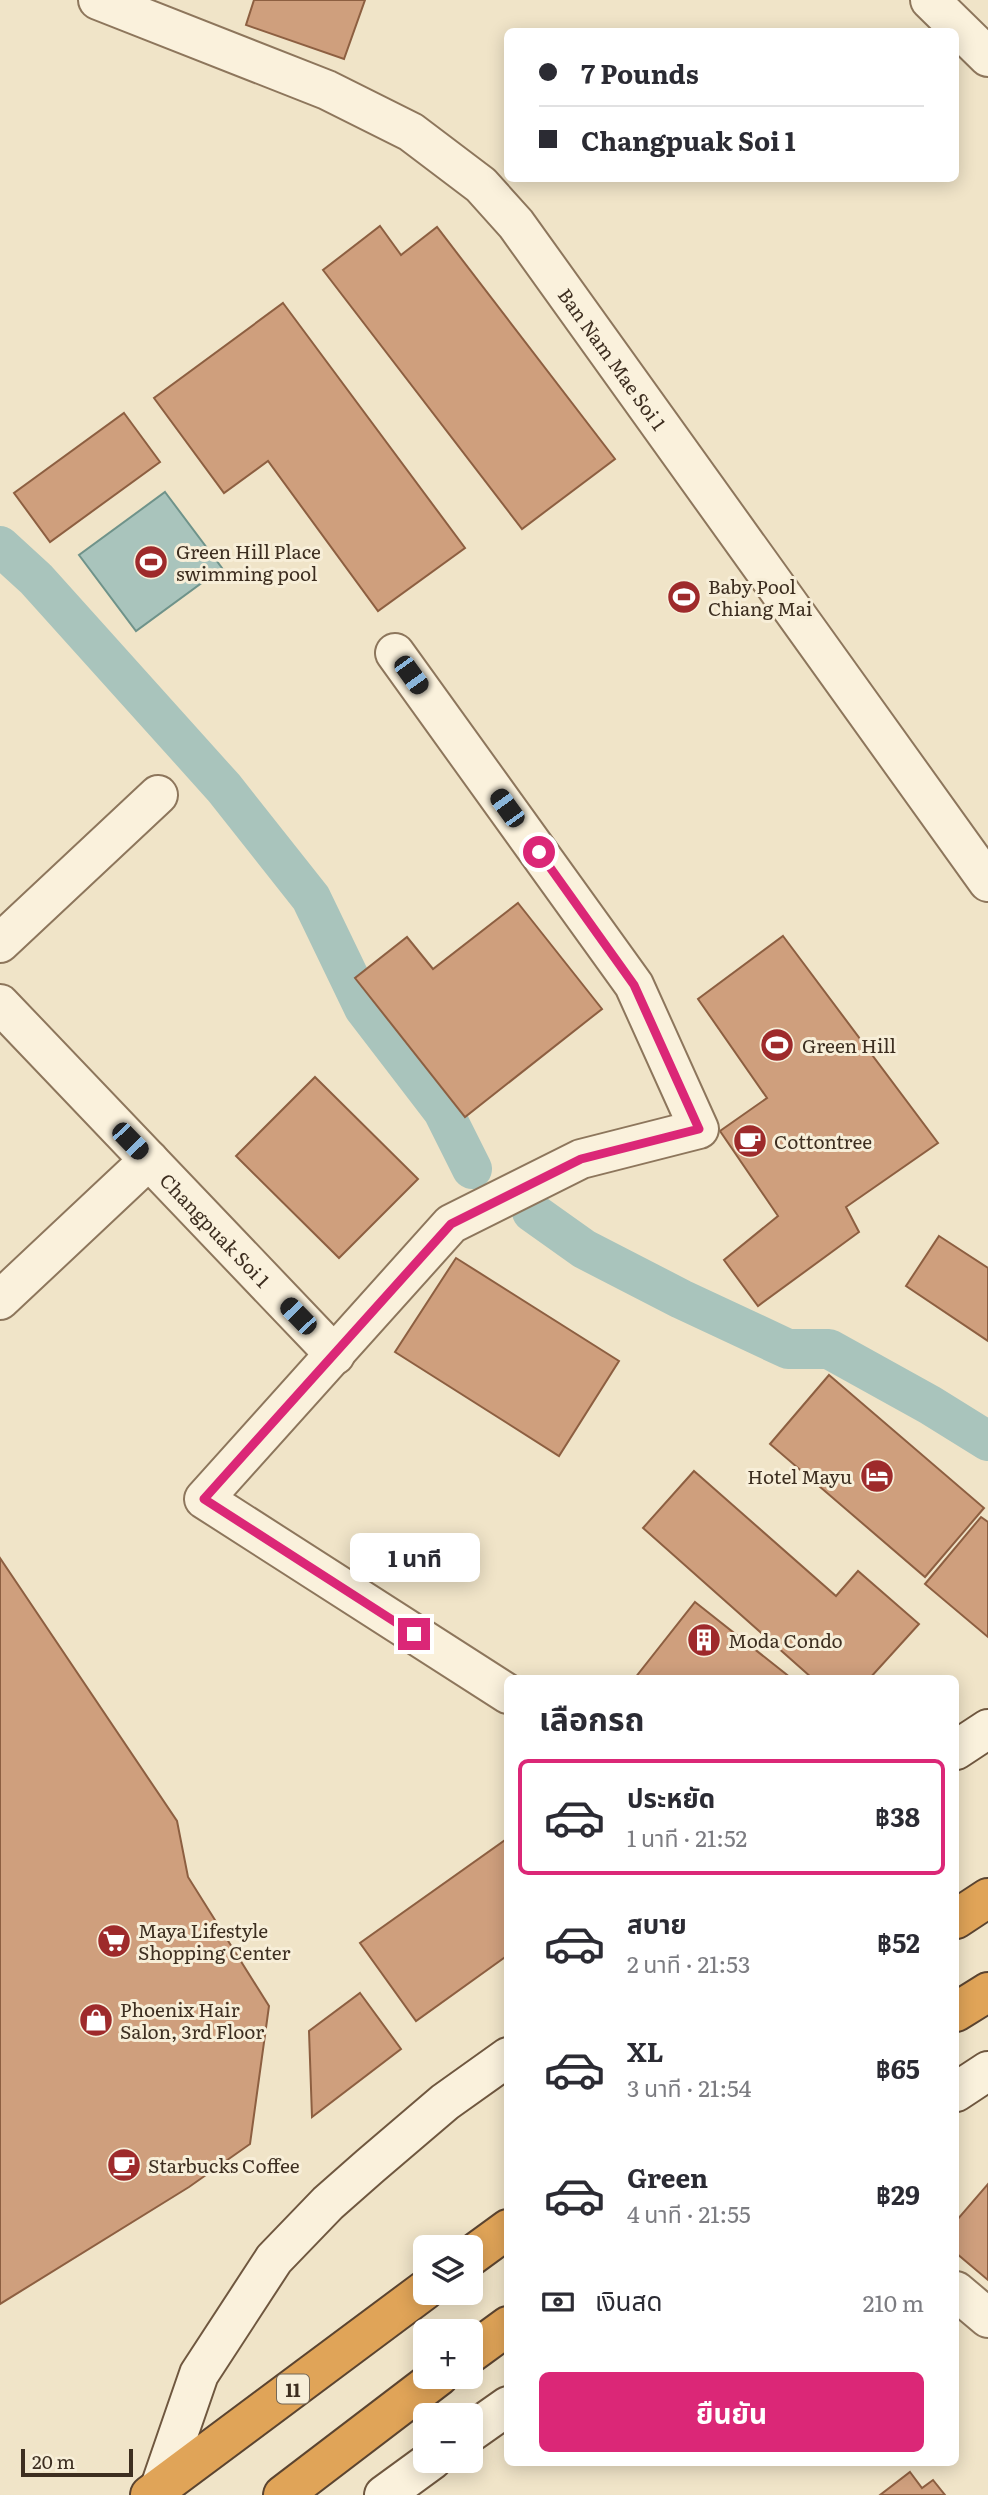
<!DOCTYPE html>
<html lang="th">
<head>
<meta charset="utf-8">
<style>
	:root { --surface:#fff; --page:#f7f7f7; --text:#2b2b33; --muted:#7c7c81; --line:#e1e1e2; --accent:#db2777 }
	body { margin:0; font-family:Literata,"Noto Sans Thai",serif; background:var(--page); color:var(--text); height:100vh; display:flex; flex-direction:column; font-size:26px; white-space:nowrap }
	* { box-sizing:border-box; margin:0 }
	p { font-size:23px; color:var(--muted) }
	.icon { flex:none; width:38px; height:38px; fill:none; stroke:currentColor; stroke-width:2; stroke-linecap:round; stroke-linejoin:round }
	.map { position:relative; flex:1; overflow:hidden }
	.panel { position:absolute; left:504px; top:1675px; width:455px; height:791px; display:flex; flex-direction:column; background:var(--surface); border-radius:10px; box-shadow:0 4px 18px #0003 }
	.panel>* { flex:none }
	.top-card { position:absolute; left:504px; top:28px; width:455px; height:154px; border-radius:10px; box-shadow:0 4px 18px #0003; display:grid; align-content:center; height:154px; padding:0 35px; background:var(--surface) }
	.controls { position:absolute; left:413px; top:2235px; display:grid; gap:14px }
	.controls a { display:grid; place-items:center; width:70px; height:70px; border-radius:10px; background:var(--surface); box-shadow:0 4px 18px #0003; font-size:35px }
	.scale { position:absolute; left:21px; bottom:18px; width:112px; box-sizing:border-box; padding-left:7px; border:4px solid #3d2e20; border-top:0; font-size:19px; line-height:24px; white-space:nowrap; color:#3d2e20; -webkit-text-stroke:5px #f7eed8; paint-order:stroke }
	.end { position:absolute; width:32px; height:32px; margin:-16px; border:9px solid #db2777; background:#fff; box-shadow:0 0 0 4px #fff }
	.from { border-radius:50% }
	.bubble { position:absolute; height:49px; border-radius:10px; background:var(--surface); box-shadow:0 4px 18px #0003; font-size:23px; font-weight:700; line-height:49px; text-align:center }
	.car { position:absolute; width:21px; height:42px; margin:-21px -10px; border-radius:9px; box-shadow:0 0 5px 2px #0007; background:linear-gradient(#222 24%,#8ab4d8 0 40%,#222 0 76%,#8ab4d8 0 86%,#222 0) }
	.top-card b { display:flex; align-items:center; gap:24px; height:66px; font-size:26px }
	.top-card b+b { border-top:2px solid var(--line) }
	.top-card i { width:18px; height:18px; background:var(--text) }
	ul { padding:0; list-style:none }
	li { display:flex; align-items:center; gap:21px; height:116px; margin:0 14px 10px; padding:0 21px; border:4px solid transparent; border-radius:10px }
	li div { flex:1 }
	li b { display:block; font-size:26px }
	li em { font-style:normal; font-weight:700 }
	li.selected { border-color:var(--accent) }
	li>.icon { width:63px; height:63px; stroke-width:1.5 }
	h2 { padding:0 35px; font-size:32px; line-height:84px }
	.pay { display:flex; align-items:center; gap:18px; height:77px; padding:0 35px; font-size:26px }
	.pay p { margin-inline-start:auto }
	.button { display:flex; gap:14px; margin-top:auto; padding:14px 35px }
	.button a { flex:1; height:80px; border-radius:10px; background:var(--accent); color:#fff; font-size:28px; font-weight:700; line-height:80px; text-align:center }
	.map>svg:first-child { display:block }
</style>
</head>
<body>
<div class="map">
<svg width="988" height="2495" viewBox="0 0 988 2495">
	<rect width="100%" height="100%" fill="#f0e4c8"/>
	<path fill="#a9c4bc" stroke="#6f938a" stroke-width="2" d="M165 492 222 568 136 631 79 555Z"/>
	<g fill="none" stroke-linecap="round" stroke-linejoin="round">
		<path stroke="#a9c4bc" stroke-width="40" d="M0 546 36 579 224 788 311 898 364 1008 443 1111 472 1169
			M532 1212 584 1249 681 1299 788 1349H829L930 1405 988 1441"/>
	</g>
	<path fill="#cf9f7d" stroke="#8d5f41" stroke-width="2" d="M254 0H365L344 59 246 25Z
		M380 226 401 255 437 227 615 459 522 529 323 270Z
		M283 303 465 548 378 611 268 461 224 493 154 398Z
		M124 413 160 462 50 542 14 493Z
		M518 903 602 1009 465 1117 355 978 407 937 433 969Z
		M783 936 938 1143 846 1207 859 1232 758 1306 724 1260 778 1216 720 1131 767 1098 698 999Z
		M315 1077 418 1179 339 1258 236 1156Z
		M939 1236 988 1268V1341L906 1286Z
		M456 1258 619 1361 559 1456 395 1352Z
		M829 1375 984 1508 925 1577 770 1444Z
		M694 1471 836 1596 858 1571 919 1624 870 1678H812L643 1528Z
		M981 1517 988 1522V1637L925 1584Z
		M0 1558 177 1821 188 1877 269 2006 250 2144 189 2187 0 2304Z
		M695 1602 791 1678H635Z
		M508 1838V1955L416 2021 360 1943Z
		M360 1993 401 2049 312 2117 309 2031Z
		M988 2184V2280L956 2253V2221Z
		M910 2472 922 2488 933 2480 945 2495H880Z"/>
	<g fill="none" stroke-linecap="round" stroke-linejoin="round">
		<g stroke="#8d765c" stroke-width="42">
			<g id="street">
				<path id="s1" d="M98 0 327 90 411 132 481 185 516 224 988 882"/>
				<path d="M930 0 988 57"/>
				<path d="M395 653 634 985 699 1129 581 1159 451 1224 204 1499 508 1694"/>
				<path d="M0 943 158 795"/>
				<path id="s2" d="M0 1004 335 1355"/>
				<path d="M0 1300 149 1160"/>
				<path d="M956 2291 988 2318"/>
			</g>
		</g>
		<g stroke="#6f573f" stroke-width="42">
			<path id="secondary" d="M956 1750 988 1729
				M956 2092 988 2071
				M471 2432 508 2406
				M160 2487 199 2374 274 2259 328 2203 370 2166 445 2102 508 2057
				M384 2495 432 2460"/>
		</g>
		<g stroke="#5b4430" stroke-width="42">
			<path id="highway" d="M956 1919 988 1898
				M956 2012 988 1992
				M471 2256 508 2229
				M471 2353 508 2326
				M150 2495 425 2290
				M283 2495 439 2376"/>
		</g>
		<use href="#street" stroke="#faf1dc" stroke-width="38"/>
		<use href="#secondary" stroke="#faf1dc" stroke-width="38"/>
		<use href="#highway" stroke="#e0a458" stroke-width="38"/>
	</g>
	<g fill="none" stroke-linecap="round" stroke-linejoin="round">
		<path stroke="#db2777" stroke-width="9" d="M414 1634 204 1499 451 1224 581 1159 699 1129 634 985 539 852"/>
	</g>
	<defs>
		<g id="stadium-disc" transform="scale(1.75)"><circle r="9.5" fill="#9e2a2b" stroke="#f7eed8"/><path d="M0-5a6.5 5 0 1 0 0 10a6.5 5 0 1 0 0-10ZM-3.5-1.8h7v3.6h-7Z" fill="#fff"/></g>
		<g id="cafe-disc" transform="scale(1.75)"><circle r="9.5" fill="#9e2a2b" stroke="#f7eed8"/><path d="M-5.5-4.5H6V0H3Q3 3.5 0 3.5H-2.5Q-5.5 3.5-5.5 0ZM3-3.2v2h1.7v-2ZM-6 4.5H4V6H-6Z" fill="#fff"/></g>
		<g id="hotel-disc" transform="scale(1.75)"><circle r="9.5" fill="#9e2a2b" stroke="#f7eed8"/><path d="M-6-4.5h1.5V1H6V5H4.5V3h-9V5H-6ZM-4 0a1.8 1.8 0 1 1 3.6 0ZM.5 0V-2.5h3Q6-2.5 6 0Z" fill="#fff"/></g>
		<g id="building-disc" transform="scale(1.75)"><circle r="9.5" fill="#9e2a2b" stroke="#f7eed8"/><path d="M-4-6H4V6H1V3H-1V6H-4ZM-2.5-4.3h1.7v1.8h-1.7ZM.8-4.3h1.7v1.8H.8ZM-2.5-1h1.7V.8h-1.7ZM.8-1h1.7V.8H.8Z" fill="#fff"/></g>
		<g id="supermarket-disc" transform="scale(1.75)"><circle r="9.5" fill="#9e2a2b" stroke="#f7eed8"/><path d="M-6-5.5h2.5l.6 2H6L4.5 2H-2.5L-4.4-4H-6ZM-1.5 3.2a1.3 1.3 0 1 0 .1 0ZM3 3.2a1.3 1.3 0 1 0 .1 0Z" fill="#fff"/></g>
		<g id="shop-disc" transform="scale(1.75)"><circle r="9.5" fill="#9e2a2b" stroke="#f7eed8"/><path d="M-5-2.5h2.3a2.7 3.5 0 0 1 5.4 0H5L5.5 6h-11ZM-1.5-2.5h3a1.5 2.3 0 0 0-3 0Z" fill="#fff"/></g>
	</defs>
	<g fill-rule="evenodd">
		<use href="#stadium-disc" x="151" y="562"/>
		<use href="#stadium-disc" x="684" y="597"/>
		<use href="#stadium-disc" x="777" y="1045"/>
		<use href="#cafe-disc" x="750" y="1141"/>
		<use href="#hotel-disc" x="877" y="1476"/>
		<use href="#building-disc" x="704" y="1640"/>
		<use href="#supermarket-disc" x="114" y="1941"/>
		<use href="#shop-disc" x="96" y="2020"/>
		<use href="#cafe-disc" x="124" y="2165"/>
	</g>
	<g text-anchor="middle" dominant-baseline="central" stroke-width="6" stroke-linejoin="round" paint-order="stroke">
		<rect fill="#f7eed8" stroke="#756857" stroke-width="2" x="277" y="2374.5" width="32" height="29" rx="5"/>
		<g font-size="18" font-weight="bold" fill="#3d2e20">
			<text x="293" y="2389">11</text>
		</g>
		<g font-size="19" fill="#3d2e20" stroke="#f7eed8">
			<text stroke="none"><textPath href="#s1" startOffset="646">Ban Nam Mae Soi 1</textPath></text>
			<text stroke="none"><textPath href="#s2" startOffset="312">Changpuak Soi 1</textPath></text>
		</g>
		<g font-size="19" fill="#3d2e20" stroke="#f7eed8" text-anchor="start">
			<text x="176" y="551">Green Hill Place<tspan x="176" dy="22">swimming pool</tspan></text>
			<text x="708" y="586">Baby Pool<tspan x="708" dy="22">Chiang Mai</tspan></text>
			<text x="802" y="1045">Green Hill</text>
			<text x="774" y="1141">Cottontree</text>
			<text x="852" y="1476" text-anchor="end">Hotel Mayu</text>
			<text x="728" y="1640">Moda Condo</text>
			<text x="138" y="1930">Maya Lifestyle<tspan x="138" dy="22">Shopping Center</tspan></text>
			<text x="120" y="2009">Phoenix Hair<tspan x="120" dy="22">Salon, 3rd Floor</tspan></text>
			<text x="148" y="2165">Starbucks Coffee</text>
		</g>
	</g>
</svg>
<div class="controls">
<a><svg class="icon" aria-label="layers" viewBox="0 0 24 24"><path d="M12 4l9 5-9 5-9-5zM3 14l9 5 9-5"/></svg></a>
<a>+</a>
<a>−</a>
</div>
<div class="scale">20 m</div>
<i class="end from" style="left:539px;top:852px"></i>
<i class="end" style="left:414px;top:1634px"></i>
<div class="bubble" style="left:350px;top:1533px;width:130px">1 นาที</div>
<i class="car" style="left:411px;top:675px;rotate:144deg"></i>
<i class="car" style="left:507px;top:808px;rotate:324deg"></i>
<i class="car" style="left:130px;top:1141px;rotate:136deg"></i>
<i class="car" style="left:298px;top:1316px;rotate:316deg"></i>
<div class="top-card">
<b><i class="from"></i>7 Pounds</b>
<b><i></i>Changpuak Soi 1</b>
</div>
<section class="panel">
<h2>เลือกรถ</h2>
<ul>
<li class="selected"><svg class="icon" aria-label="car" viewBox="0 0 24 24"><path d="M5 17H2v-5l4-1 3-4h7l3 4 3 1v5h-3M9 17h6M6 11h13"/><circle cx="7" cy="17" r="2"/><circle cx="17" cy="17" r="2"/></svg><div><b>ประหยัด</b><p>1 นาที · 21:52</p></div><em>฿38</em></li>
<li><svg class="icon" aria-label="car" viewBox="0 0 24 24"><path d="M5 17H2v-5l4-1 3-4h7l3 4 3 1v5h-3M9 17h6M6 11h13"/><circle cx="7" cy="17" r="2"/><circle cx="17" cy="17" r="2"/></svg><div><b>สบาย</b><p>2 นาที · 21:53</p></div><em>฿52</em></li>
<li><svg class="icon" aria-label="car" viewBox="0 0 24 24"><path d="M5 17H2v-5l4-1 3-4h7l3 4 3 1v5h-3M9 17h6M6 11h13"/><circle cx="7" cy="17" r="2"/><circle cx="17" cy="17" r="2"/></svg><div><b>XL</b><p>3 นาที · 21:54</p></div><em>฿65</em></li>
<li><svg class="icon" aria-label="car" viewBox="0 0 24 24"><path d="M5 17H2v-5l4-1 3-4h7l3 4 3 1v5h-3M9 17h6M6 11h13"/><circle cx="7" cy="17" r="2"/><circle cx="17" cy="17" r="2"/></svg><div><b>Green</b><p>4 นาที · 21:55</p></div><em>฿29</em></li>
</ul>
<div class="pay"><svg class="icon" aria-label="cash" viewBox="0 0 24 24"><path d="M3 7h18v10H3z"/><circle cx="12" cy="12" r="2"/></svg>เงินสด<p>210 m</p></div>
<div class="button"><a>ยืนยัน</a></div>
</section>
</div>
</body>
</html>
